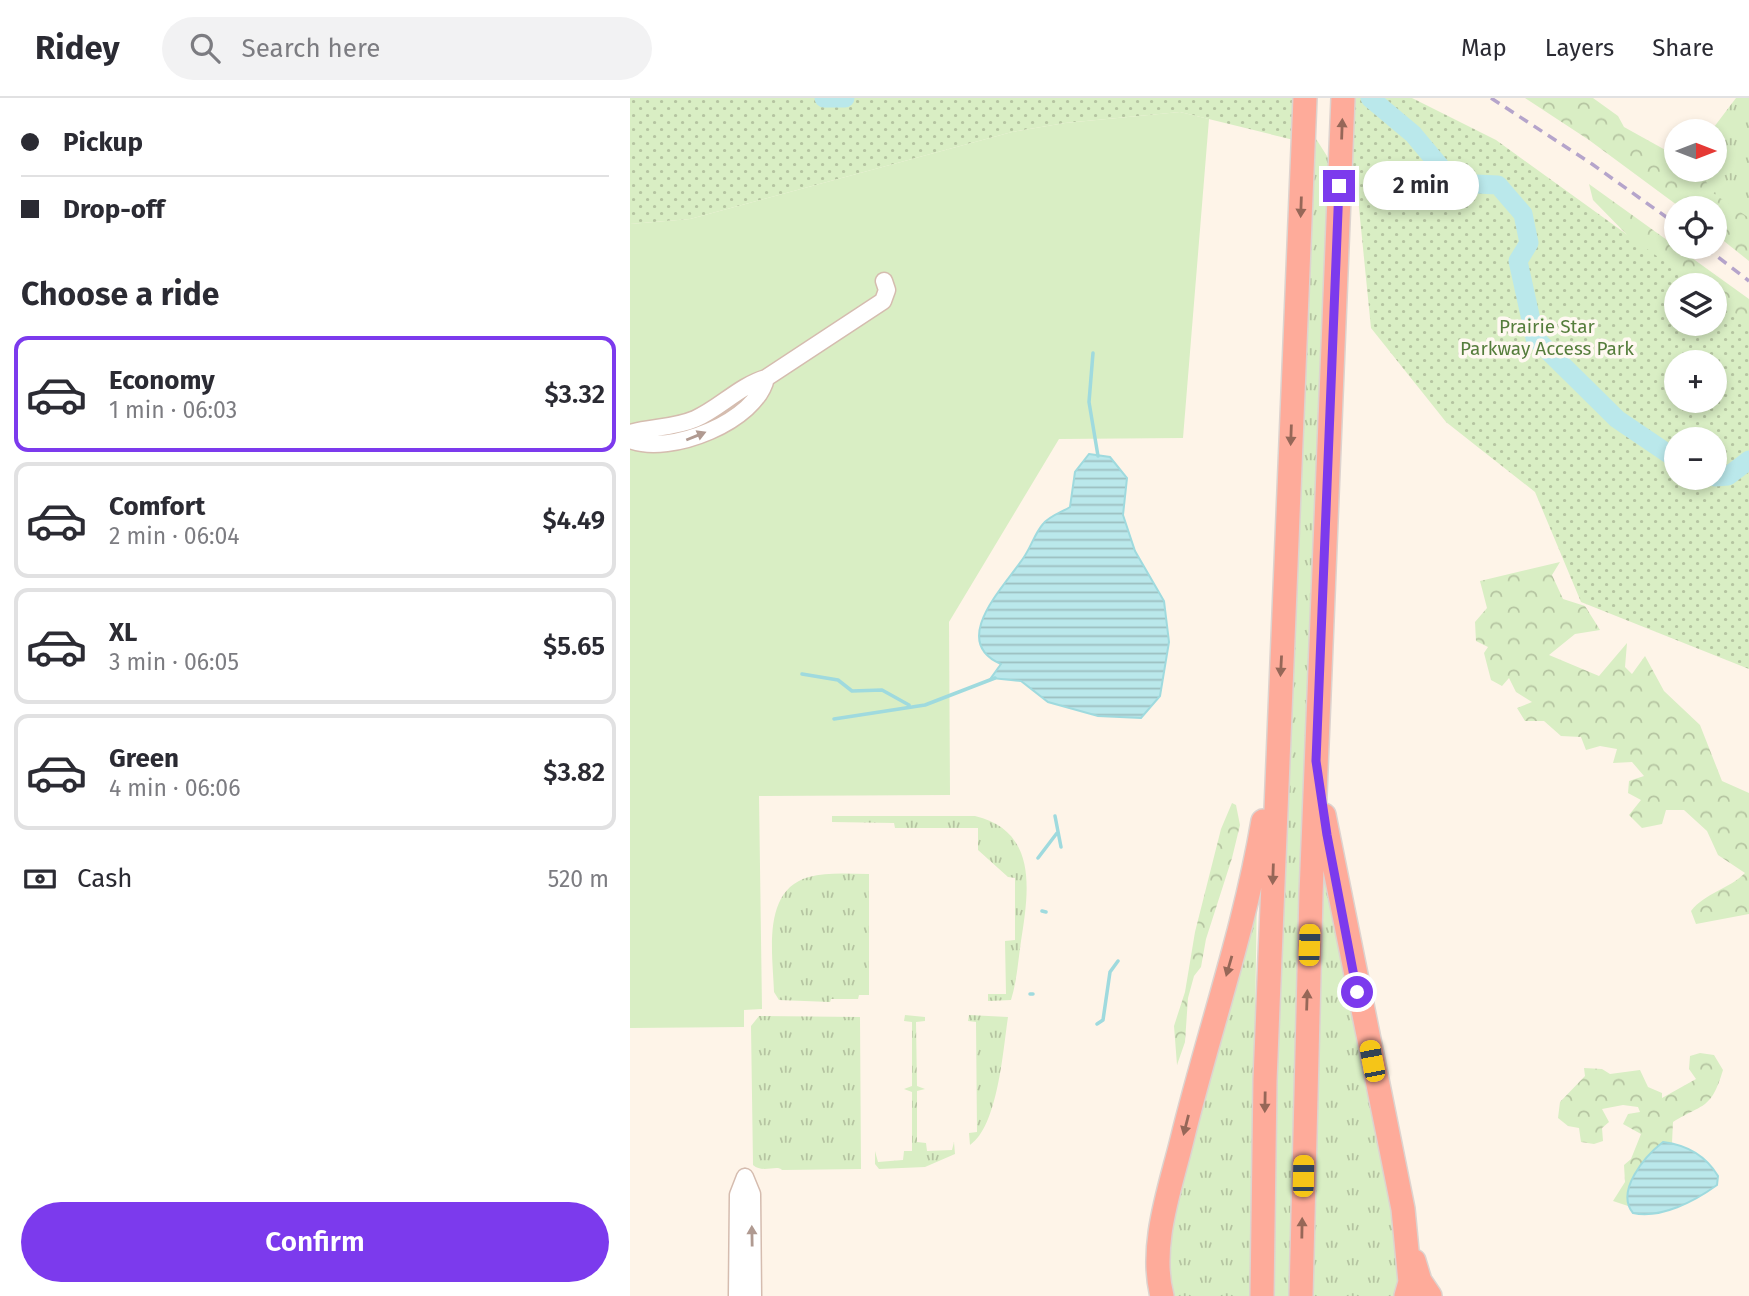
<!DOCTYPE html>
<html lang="en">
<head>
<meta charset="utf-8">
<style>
	:root { --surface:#fff; --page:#f2f2f3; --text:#2b2b33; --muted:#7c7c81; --line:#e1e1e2; --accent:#7c3aed }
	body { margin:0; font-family:"Fira Sans",sans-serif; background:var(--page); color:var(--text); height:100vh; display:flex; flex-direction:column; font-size:26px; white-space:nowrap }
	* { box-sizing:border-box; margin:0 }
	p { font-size:23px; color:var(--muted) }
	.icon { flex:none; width:38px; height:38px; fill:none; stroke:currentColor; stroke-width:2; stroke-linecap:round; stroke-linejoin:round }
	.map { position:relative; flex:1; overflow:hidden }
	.details { display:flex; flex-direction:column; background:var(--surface); width:630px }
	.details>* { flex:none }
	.banner { display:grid; align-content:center; height:154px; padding:0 21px; background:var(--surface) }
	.needle { width:46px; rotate:90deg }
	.tools { position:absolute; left:1034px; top:21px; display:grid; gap:14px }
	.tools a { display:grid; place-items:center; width:63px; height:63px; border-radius:50%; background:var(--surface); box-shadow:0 4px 10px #0003; font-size:35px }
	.end { position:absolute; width:32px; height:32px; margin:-16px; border:9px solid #7c3aed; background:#fff; box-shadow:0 0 0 4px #fff }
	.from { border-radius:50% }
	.bubble { position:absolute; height:49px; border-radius:24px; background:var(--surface); box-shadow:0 4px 10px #0003; font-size:23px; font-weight:600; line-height:49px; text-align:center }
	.car { position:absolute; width:21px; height:42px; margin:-21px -10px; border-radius:9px; box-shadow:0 0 5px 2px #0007; background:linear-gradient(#f5c518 24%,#345 0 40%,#f5c518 0 76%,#345 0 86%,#f5c518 0) }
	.banner b { display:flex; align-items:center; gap:24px; height:66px; font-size:26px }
	.banner b+b { border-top:2px solid var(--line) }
	.banner i { width:18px; height:18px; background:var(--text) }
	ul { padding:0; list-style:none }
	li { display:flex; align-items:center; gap:21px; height:116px; margin:0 14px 10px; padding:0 7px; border:4px solid var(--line); border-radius:14px }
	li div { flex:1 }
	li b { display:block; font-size:26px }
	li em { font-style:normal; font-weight:600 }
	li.active { border-color:var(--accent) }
	li>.icon { width:63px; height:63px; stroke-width:1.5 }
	h2 { padding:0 21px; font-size:32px; line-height:84px }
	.pay { display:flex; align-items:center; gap:18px; height:77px; padding:0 21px; font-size:26px }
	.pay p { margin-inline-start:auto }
	.primary-button { display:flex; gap:14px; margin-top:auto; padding:14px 21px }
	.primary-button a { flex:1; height:80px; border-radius:42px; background:var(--accent); color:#fff; font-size:28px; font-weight:600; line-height:80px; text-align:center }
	header { display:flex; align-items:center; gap:42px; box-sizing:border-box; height:98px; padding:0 35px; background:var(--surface); border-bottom:2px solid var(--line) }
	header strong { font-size:33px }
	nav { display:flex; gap:38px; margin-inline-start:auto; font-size:24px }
	.search { width:490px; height:63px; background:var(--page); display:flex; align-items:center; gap:18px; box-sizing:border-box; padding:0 24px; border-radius:38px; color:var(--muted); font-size:26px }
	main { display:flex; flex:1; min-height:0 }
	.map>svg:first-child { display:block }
</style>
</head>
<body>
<header>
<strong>Ridey</strong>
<div class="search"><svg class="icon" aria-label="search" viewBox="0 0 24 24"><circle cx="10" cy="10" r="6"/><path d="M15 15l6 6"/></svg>Search here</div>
<nav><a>Map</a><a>Layers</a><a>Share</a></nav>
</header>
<main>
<section class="details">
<div class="banner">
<b><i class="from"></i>Pickup</b>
<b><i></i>Drop-off</b>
</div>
<h2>Choose a ride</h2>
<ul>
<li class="active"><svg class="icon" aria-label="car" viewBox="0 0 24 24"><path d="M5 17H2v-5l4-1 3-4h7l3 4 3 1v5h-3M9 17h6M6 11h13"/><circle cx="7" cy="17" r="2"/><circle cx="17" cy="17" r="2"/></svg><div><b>Economy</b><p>1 min · 06:03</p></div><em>$3.32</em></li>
<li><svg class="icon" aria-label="car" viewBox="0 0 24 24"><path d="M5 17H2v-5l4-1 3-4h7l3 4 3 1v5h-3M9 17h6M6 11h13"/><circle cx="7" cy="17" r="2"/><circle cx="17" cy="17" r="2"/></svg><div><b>Comfort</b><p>2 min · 06:04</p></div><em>$4.49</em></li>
<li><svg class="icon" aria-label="car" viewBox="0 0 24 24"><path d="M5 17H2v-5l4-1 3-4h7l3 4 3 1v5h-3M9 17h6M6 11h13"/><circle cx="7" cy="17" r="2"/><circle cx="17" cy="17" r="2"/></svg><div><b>XL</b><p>3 min · 06:05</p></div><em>$5.65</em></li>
<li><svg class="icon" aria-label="car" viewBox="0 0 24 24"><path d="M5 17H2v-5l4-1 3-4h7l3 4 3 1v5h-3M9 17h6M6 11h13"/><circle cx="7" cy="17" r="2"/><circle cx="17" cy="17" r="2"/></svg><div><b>Green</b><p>4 min · 06:06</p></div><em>$3.82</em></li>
</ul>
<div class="pay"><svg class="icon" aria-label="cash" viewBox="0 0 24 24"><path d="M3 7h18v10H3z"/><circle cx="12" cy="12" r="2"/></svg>Cash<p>520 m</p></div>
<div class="primary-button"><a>Confirm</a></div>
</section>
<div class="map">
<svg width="1119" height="1198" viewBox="0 0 1119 1198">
	<defs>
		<pattern id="grass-tufts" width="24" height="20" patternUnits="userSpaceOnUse" patternTransform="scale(1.75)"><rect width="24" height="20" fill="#d9eec4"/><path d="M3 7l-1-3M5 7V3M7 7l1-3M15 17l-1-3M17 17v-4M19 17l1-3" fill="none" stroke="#b5c4a1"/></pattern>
		<pattern id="forest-crowns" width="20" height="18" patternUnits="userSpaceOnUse" patternTransform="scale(1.75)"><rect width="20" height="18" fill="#d9eec4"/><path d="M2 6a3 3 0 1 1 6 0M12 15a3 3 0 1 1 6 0" fill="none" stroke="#b5c4a1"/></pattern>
		<pattern id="park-dots" width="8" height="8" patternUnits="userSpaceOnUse" patternTransform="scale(1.75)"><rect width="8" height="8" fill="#d9eec4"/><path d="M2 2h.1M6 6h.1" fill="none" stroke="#b5c4a1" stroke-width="1.8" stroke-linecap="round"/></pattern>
		<pattern id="water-rules" width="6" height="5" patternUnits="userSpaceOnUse" patternTransform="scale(1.75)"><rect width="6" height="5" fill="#bae8eb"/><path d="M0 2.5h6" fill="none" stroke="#9cbfc0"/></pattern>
	</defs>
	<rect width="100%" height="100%" fill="#fef4e8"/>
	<path fill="url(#grass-tufts)" d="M1106 0H1119V145L1052 72H1085V33H1081Z
		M683 36 702 66 663 1198H640L642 1051Z
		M202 718H345C408 733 399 793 391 843 388 863 387 883 381 902L358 903V896H376L375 843 385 842V780L378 779 348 752V730H265L264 725 202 724Z
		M693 768 772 1160 767 1198H683Z
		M239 776V897H229L228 901H201L200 904 149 902 144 894C143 857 131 792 179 779 197 774 219 776 239 776Z
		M627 792 621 1198H540L538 1181 541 1130 586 926Z
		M275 917 295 919V923L286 924 287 988 295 991 287 993V1044L296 1045 297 1053 322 1052 324 1044 325 1056 295 1069 249 1071 245 1066V1053L248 1064 273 1062 274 1053H282V994L274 991 282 988V924L274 923Z
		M339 917 378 919C373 952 368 1028 340 1047L339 1035 347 1034 346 924 338 923Z
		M129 918 230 919 231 1071 152 1072C147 1066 133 1076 123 1067L121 928Z"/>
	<path fill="url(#forest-crowns)" d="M895 0H963L988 18 994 29 1039 54H1046V72H1069L1083 95 1119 120V163L1085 136V110H1051L959 42Z
		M959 86 1119 201V263L1085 226V187H1046L963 102Z
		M930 464 922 477 933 501 955 508 970 532 945 536 919 557 969 578 997 545 995 569 1002 576 1015 558 1034 593 1070 627 1092 683 1119 695V816L1066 826 1061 813C1075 795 1099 791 1115 775L1088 757 1077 733 1054 712H1036L1032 726 1012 730 999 717 1011 702 998 695 999 683 1014 678 1002 664 983 665 987 651 970 648 956 652 951 639 931 638 914 623H895L887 610 902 604 886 594 879 580 872 588 861 582 854 555 858 549 846 543 845 524 857 510 850 483Z
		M602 705 606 707 610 727 602 760 576 841 571 869 564 878 558 900 555 944 547 967 544 928 555 894 565 834 591 731Z
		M1070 955 1084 957 1093 972C1081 1012 1074 1005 1043 1024L1042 1045 1033 1044 997 1096 998 1108 983 1103 995 1084 994 1067 1001 1061 1011 1036 993 1026 998 1016 1010 1014 1008 1009 993 1007 972 1011 979 1024 972 1030 973 1043 964 1046 951 1044 949 1030 938 1028 928 1020 930 1004 955 978 954 970 972 971 980 976 1010 972 1018 989 1032 995V1000L1066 981 1059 971 1060 958Z"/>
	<path fill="url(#park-dots)" fill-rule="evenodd" d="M0 0H673L672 44 550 14 435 25 382 34 60 121 0 126Z
		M714 0H782L866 42 1067 187H1046V226H1085V201L1119 225V571L951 504 905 394 816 324 741 230 727 90 710 74ZM1046 264H1085V303H1046ZM1046 341H1085V380H1046Z"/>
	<path fill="#d9eec4" d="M550 14 579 21 553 340 429 341 319 524 320 697 129 698 132 911 114 912V929L0 930V126L60 121 382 34 435 25Z"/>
	<path fill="url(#water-rules)" stroke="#9fdade" stroke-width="2" d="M459 356 480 359 497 380 493 417 505 453 534 503 539 544 530 598 511 620 468 618 418 604 391 583 361 580 371 566C318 543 375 488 394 459 401 449 405 435 413 426 419 418 432 414 440 409L445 374Z
		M1033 1044C1057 1047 1076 1058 1088 1078L1087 1087C1065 1103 1031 1121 1003 1115 985 1093 1015 1058 1033 1044Z"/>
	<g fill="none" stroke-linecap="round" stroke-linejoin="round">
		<path stroke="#9fdade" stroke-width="3.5" d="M463 255 459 304 468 358
			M172 576 208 582 222 593 252 592 279 607
			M204 621 295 607 365 580
			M425 718 431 749
			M408 760 427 735
			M412 813 416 814
			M400 896H403
			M467 926 473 922 480 874 488 863"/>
		<path stroke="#bae8eb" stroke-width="19" d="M194 0H215
			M740 0 783 36 824 85 868 87 893 116 899 145 888 163 905 240 987 321 1046 361
			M1085 379 1098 378 1119 362"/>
		<g stroke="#d5bcaf" stroke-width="19">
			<path id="minor" d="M0 335C21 329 44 330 65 321 90 310 109 288 136 280L253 203 257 192 254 183
				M0 342C40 358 127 323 136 280
				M115 1079 122 1096 123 1198
				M107 1198 108 1097 115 1079"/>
		</g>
		<g stroke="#ddd3cf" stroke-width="26">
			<path id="highway" d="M694 717 773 1111 780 1184 776 1198
				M784 1163 790 1183 800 1198
				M532 1198C519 1148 540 1091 552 1042 578 936 615 831 633 723
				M632 1198 635 982 675 0
				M671 1198 681 796 713 0"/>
		</g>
		<use href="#minor" stroke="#fff" stroke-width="16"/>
		<use href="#highway" stroke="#feab9a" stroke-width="23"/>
		<path stroke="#b5a4cb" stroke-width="3.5" stroke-dasharray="10 7" stroke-linecap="butt" d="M861 0 962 66 1046 126
			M1075 149 1119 183"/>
	</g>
	<defs><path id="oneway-solid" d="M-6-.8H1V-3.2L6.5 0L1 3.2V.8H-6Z" transform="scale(1.75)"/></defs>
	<g fill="#966758">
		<use href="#oneway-solid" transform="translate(712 31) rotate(-88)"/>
		<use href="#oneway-solid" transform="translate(671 109) rotate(92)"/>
		<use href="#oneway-solid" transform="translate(661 337) rotate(92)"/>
		<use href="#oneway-solid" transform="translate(651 568) rotate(93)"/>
		<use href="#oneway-solid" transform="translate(643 776) rotate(92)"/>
		<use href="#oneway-solid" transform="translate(599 868) rotate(106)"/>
		<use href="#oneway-solid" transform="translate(677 902) rotate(-88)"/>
		<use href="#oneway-solid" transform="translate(635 1004) rotate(91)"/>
		<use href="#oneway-solid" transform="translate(556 1027) rotate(104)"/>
		<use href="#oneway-solid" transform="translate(672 1130) rotate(-89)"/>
	</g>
	<g fill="#b09a91">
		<use href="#oneway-solid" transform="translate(66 338) rotate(-22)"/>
		<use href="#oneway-solid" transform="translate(122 1138) rotate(-91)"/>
	</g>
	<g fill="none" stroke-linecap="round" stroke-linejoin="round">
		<path stroke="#7c3aed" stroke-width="9" d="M709 88 686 663 697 737 727 894"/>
	</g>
	<g text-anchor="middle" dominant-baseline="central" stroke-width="7" stroke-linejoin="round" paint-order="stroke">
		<g font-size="19" fill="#557d3c" stroke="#fff8f1">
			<text x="917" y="228">Prairie Star<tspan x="917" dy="22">Parkway Access Park</tspan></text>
		</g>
	</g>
</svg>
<div class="tools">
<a><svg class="needle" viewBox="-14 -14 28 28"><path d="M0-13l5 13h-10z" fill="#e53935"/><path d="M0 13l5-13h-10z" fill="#7c7c81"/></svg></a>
<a><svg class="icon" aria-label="locate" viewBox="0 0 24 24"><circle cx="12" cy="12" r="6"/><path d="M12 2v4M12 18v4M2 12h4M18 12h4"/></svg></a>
<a><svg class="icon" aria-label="layers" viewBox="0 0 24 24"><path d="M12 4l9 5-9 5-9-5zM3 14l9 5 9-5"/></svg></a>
<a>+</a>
<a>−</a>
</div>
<i class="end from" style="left:727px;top:894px"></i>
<i class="end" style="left:709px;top:88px"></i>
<div class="bubble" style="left:733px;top:63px;width:116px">2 min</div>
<i class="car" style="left:679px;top:847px;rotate:2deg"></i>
<i class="car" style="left:742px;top:963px;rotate:349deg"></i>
<i class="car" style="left:673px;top:1078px;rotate:1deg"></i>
</div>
</main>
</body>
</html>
